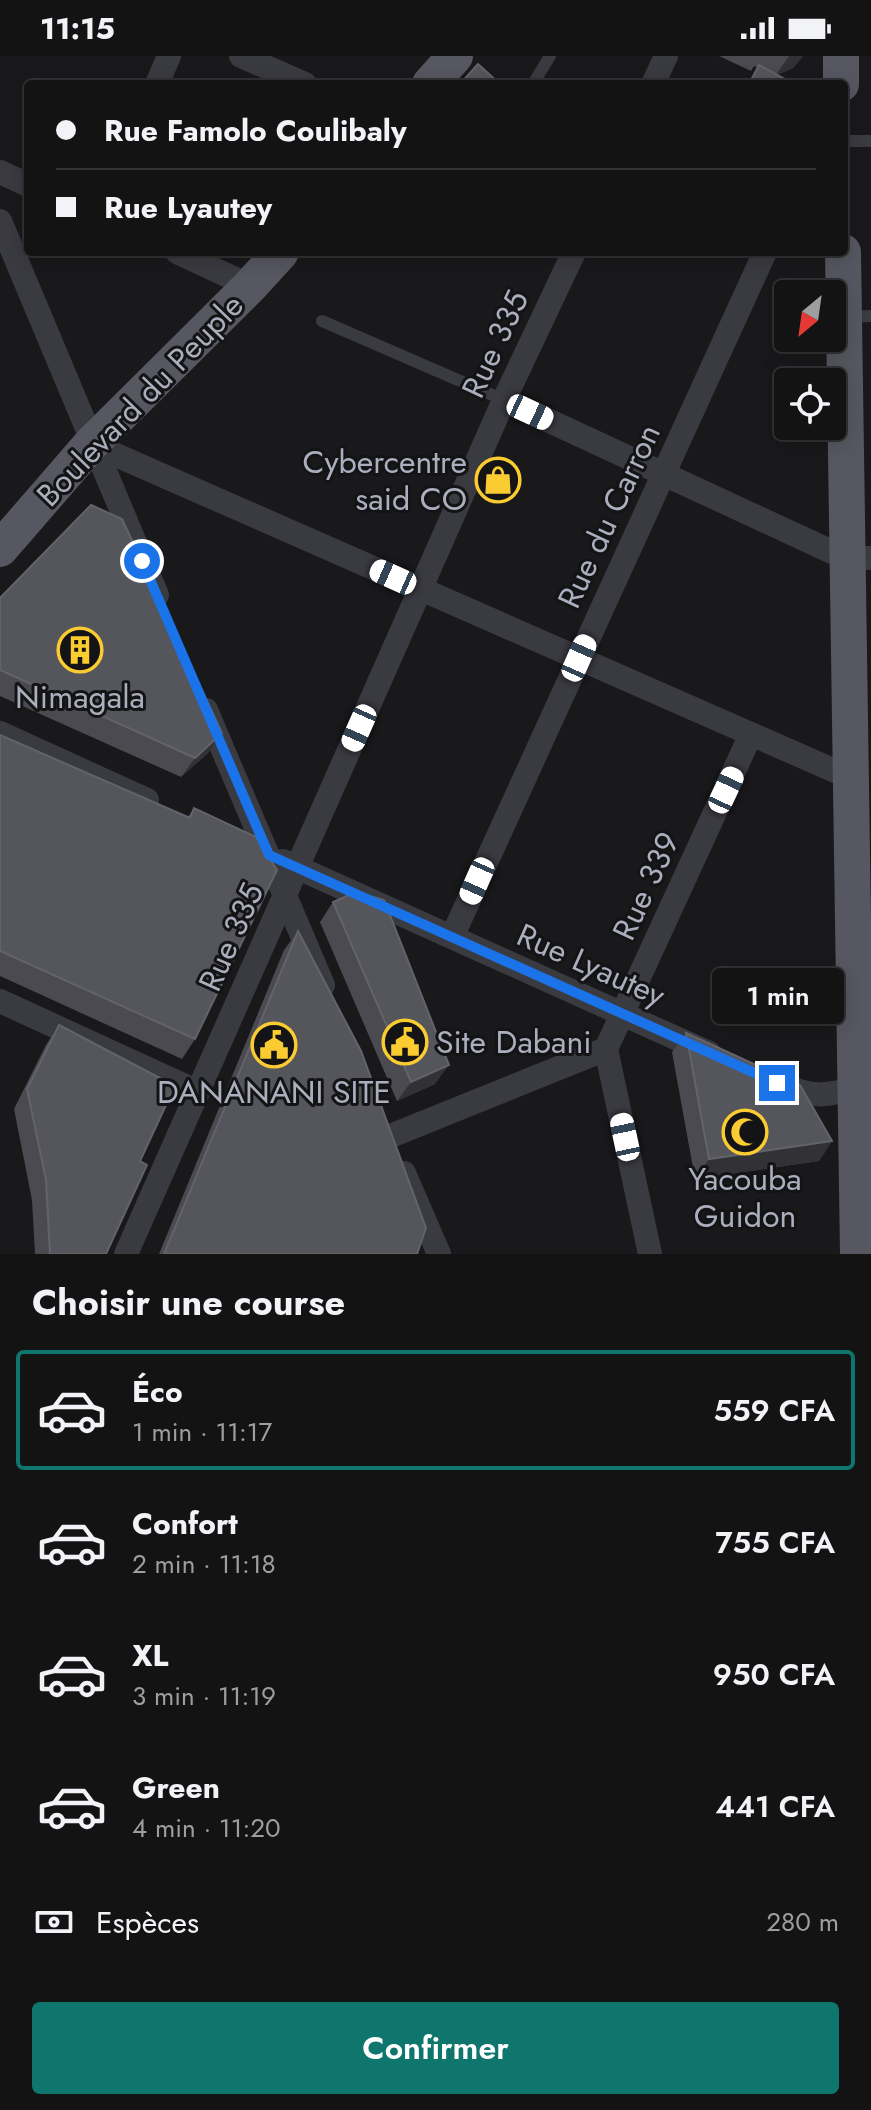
<!DOCTYPE html>
<html lang="fr">
<head>
<meta charset="utf-8">
<style>
	:root { --surface:#131314; --page:#202022; --text:#f1f3f6; --muted:#9d9ea0; --line:#323234; --accent:#0f766e }
	body { margin:0; font-family:Jost,sans-serif; background:var(--page); color:var(--text); height:100vh; display:flex; flex-direction:column; font-size:30px; white-space:nowrap }
	* { box-sizing:border-box; margin:0 }
	p { font-size:26px; color:var(--muted) }
	.icon { flex:none; width:44px; height:44px; fill:none; stroke:currentColor; stroke-width:2; stroke-linecap:round; stroke-linejoin:round }
	.map { position:relative; height:1198px; overflow:hidden }
	.panel { display:flex; flex-direction:column; background:var(--surface); flex:1 }
	.panel>* { flex:none }
	.banner { position:absolute; left:24px; top:24px; width:824px; height:176px; border-radius:8px; box-shadow:0 4px 20px #0003,0 0 0 2px var(--line); display:grid; align-content:center; height:176px; padding:0 32px; background:var(--surface) }
	.needle { width:52px; rotate:209deg }
	.tools { position:absolute; left:774px; top:224px; display:grid; gap:16px }
	.tools a { display:grid; place-items:center; width:72px; height:72px; border-radius:8px; background:var(--surface); box-shadow:0 4px 20px #0003,0 0 0 2px var(--line); font-size:40px }
	.end { position:absolute; width:36px; height:36px; margin:-18px; border:10px solid #1a73e8; background:#fff; box-shadow:0 0 0 4px #fff }
	.from { border-radius:50% }
	.bubble { position:absolute; height:56px; border-radius:8px; background:var(--surface); box-shadow:0 4px 20px #0003,0 0 0 2px var(--line); font-size:26px; font-weight:600; line-height:56px; text-align:center }
	.car { position:absolute; width:24px; height:48px; margin:-24px -12px; border-radius:10px; box-shadow:0 0 6px 2px #0007; background:linear-gradient(#fff 24%,#345 0 40%,#fff 0 76%,#345 0 86%,#fff 0) }
	.banner b { display:flex; align-items:center; gap:28px; height:76px; font-size:30px }
	.banner b+b { border-top:2px solid var(--line) }
	.banner i { width:20px; height:20px; background:var(--text) }
	ul { padding:0; list-style:none }
	li { display:flex; align-items:center; gap:24px; height:120px; margin:0 16px 12px; padding:0 16px; border:4px solid transparent; border-radius:8px }
	li div { flex:1 }
	li b { display:block; font-size:30px }
	li em { font-style:normal; font-weight:600 }
	li.current { border-color:var(--accent) }
	li>.icon { width:72px; height:72px; stroke-width:1.5 }
	h2 { padding:0 32px; font-size:36px; line-height:96px }
	.pay { display:flex; align-items:center; gap:20px; height:88px; padding:0 32px; font-size:30px }
	.pay p { margin-inline-start:auto }
	.action { display:flex; gap:16px; margin-top:auto; padding:16px 32px }
	.action a { flex:1; height:92px; border-radius:8px; background:var(--accent); color:#fff; font-size:32px; font-weight:600; line-height:92px; text-align:center }
	.status { display:flex; justify-content:space-between; align-items:center; height:56px; padding:0 40px; background:var(--surface); direction:ltr }
	.status svg { height:22px; fill:currentColor }
	.map>svg:first-child { display:block }
</style>
</head>
<body>
<div class="status"><b>11:15</b><svg viewBox="0 0 49 12"><path d="M0 12V9h3v3zM5 12V6h3v6zM10 12V3h3v9zM15 12V0h3v12zM26 1h20v11H26zM47 4h2v5h-2z"/></svg></div>
<div class="map">
<svg width="871" height="1198" viewBox="0 0 871 1198">
	<rect width="100%" height="100%" fill="#19191b"/>
	<g fill="none" stroke-linecap="round" stroke-linejoin="round">
		<path stroke="#3a3a41" stroke-width="12" d="M533 28 550 0
			M844 85H871
			M846 261 871 260
			M322 265 504 344"/>
		<path stroke="#3a3a41" stroke-width="24" d="M241 0 305 28
			M157 28 169 0
			M653 28 666 0
			M0 116 28 129
			M0 165 157 539
			M177 196 250 230
			M504 344 845 502H871
			M91 388 851 722
			M206 654 323 929
			M0 677 147 744
			M283 805 709 997
			M452 881 765 196
			M0 945 198 1036
			M775 1026C815 1044 825 1040 867 1029
			M388 1081 606 993
			M404 1117 439 1198
			M126 1198 504 344 574 196
			M650 1198 606 993 751 678"/>
		<path stroke="#565760" stroke-width="36" d="M841 0V28
			M430 28 455 0
			M843 196 858 1198
			M0 493 91 388 250 230 281 196"/>
	</g>
	<path fill="#4a4a50" d="M719 0H803L793 12 777 19 794 28H747L758 12 754 10 751 15Z
		M0 542 222 677 208 697 181 721 0 640Z
		M0 679 188 761 194 752 195 983 182 1003 0 920Z
		M333 846 435 1028 397 1045 320 866Z
		M298 875 417 1198H159L284 894Z
		M59 969 140 1105 106 1198H35L32 1144 14 1053 46 989Z
		M686 977 832 1085 819 1105 695 1123 672 996Z"/>
	<path fill="#323236" d="M789 0H803L793 12 775 20Z
		M222 677 208 697 181 721 195 702Z
		M449 1009 435 1028 397 1045 411 1026Z
		M832 1085 819 1105 695 1123 709 1103Z"/>
	<path fill="#55555c" stroke="#62636b" stroke-width="2" d="M478 8 500 28H460Z
		M759 9 794 28H749Z
		M91 449 122 463 222 677 195 702 0 614V542Z
		M0 679 190 762 194 752 256 781 277 814 195 983 0 895Z
		M356 836 384 844 449 1009 411 1026 333 846Z
		M298 875 361 995 426 1172 417 1198H164Z
		M59 969 175 1030 140 1105 147 1109 106 1198H50L46 1124 27 1033Z
		M686 977 800 1029 832 1085 709 1103Z"/>
	<g fill="none" stroke-linecap="round" stroke-linejoin="round">
		<path stroke="#1a73e8" stroke-width="10" d="M142 505 269 799 777 1027"/>
	</g>
	<defs>
		<g id="shop-ring" transform="scale(2.3)"><circle r="9.5" fill="#141416" stroke="#fbcc32" stroke-width="1.5"/><path d="M-5-2.5h2.3a2.7 3.5 0 0 1 5.4 0H5L5.5 6h-11ZM-1.5-2.5h3a1.5 2.3 0 0 0-3 0Z" fill="#fbcc32"/></g>
		<g id="building-ring" transform="scale(2.3)"><circle r="9.5" fill="#141416" stroke="#fbcc32" stroke-width="1.5"/><path d="M-4-6H4V6H1V3H-1V6H-4ZM-2.5-4.3h1.7v1.8h-1.7ZM.8-4.3h1.7v1.8H.8ZM-2.5-1h1.7V.8h-1.7ZM.8-1h1.7V.8H.8Z" fill="#fbcc32"/></g>
		<g id="civic-ring" transform="scale(2.3)"><circle r="9.5" fill="#141416" stroke="#fbcc32" stroke-width="1.5"/><path d="M-.6-6.5H3V-4.5H.6V-3L4-1V1h2V6H-6V1h2V-1L-.6-3ZM-1.2 2.5V6h2.4V2.5Z" fill="#fbcc32"/></g>
		<g id="mosque-ring" transform="scale(2.3)"><circle r="9.5" fill="#141416" stroke="#fbcc32" stroke-width="1.5"/><path d="M3.5-4.9A6 6 0 1 0 3.5 4.9A5 5 0 1 1 3.5-4.9Z" fill="#fbcc32"/></g>
	</defs>
	<g fill-rule="evenodd">
		<use href="#shop-ring" x="498" y="424"/>
		<use href="#building-ring" x="80" y="594"/>
		<use href="#civic-ring" x="405" y="986"/>
		<use href="#civic-ring" x="274" y="989"/>
		<use href="#mosque-ring" x="745" y="1076"/>
	</g>
	<g text-anchor="middle" dominant-baseline="central" stroke-width="6" stroke-linejoin="round" paint-order="stroke">
		<g font-size="32" fill="#abaebc" stroke="#141416">
			<text transform="translate(495 288) rotate(-65)">Rue 335</text>
			<text transform="translate(140 344) rotate(-46)">Boulevard du Peuple</text>
			<text transform="translate(609 460) rotate(-65)">Rue du Carron</text>
			<text transform="translate(646 830) rotate(-65)">Rue 339</text>
			<text transform="translate(231 881) rotate(-66)">Rue 335</text>
			<text transform="translate(591 909) rotate(24)">Rue Lyautey</text>
		</g>
		<g font-size="32" fill="#abaebc" stroke="#141416">
			<text x="467" y="406" text-anchor="end">Cybercentre<tspan x="467" dy="37">said CO</tspan></text>
			<text x="80" y="641">Nimagala</text>
			<text x="436" y="986" text-anchor="start">Site Dabani</text>
			<text x="274" y="1036">DANANANI SITE</text>
			<text x="745" y="1123">Yacouba<tspan x="745" dy="37">Guidon</tspan></text>
		</g>
	</g>
</svg>
<div class="tools">
<a><svg class="needle" viewBox="-14 -14 28 28"><path d="M0-13l5 13h-10z" fill="#e53935"/><path d="M0 13l5-13h-10z" fill="#9d9ea0"/></svg></a>
<a><svg class="icon" aria-label="locate" viewBox="0 0 24 24"><circle cx="12" cy="12" r="6"/><path d="M12 2v4M12 18v4M2 12h4M18 12h4"/></svg></a>
</div>
<i class="end from" style="left:142px;top:505px"></i>
<i class="end" style="left:777px;top:1027px"></i>
<div class="bubble" style="left:712px;top:912px;width:132px">1 min</div>
<i class="car" style="left:530px;top:356px;rotate:115deg"></i>
<i class="car" style="left:393px;top:521px;rotate:294deg"></i>
<i class="car" style="left:579px;top:602px;rotate:24deg"></i>
<i class="car" style="left:359px;top:672px;rotate:204deg"></i>
<i class="car" style="left:726px;top:734px;rotate:25deg"></i>
<i class="car" style="left:477px;top:825px;rotate:204deg"></i>
<i class="car" style="left:625px;top:1081px;rotate:348deg"></i>
<div class="banner">
<b><i class="from"></i>Rue Famolo Coulibaly</b>
<b><i></i>Rue Lyautey</b>
</div>
</div>
<section class="panel">
<h2>Choisir une course</h2>
<ul>
<li class="current"><svg class="icon" aria-label="car" viewBox="0 0 24 24"><path d="M5 17H2v-5l4-1 3-4h7l3 4 3 1v5h-3M9 17h6M6 11h13"/><circle cx="7" cy="17" r="2"/><circle cx="17" cy="17" r="2"/></svg><div><b>Éco</b><p>1 min · 11:17</p></div><em>559 CFA</em></li>
<li><svg class="icon" aria-label="car" viewBox="0 0 24 24"><path d="M5 17H2v-5l4-1 3-4h7l3 4 3 1v5h-3M9 17h6M6 11h13"/><circle cx="7" cy="17" r="2"/><circle cx="17" cy="17" r="2"/></svg><div><b>Confort</b><p>2 min · 11:18</p></div><em>755 CFA</em></li>
<li><svg class="icon" aria-label="car" viewBox="0 0 24 24"><path d="M5 17H2v-5l4-1 3-4h7l3 4 3 1v5h-3M9 17h6M6 11h13"/><circle cx="7" cy="17" r="2"/><circle cx="17" cy="17" r="2"/></svg><div><b>XL</b><p>3 min · 11:19</p></div><em>950 CFA</em></li>
<li><svg class="icon" aria-label="car" viewBox="0 0 24 24"><path d="M5 17H2v-5l4-1 3-4h7l3 4 3 1v5h-3M9 17h6M6 11h13"/><circle cx="7" cy="17" r="2"/><circle cx="17" cy="17" r="2"/></svg><div><b>Green</b><p>4 min · 11:20</p></div><em>441 CFA</em></li>
</ul>
<div class="pay"><svg class="icon" aria-label="cash" viewBox="0 0 24 24"><path d="M3 7h18v10H3z"/><circle cx="12" cy="12" r="2"/></svg>Espèces<p>280 m</p></div>
<div class="action"><a>Confirmer</a></div>
</section>
</body>
</html>
